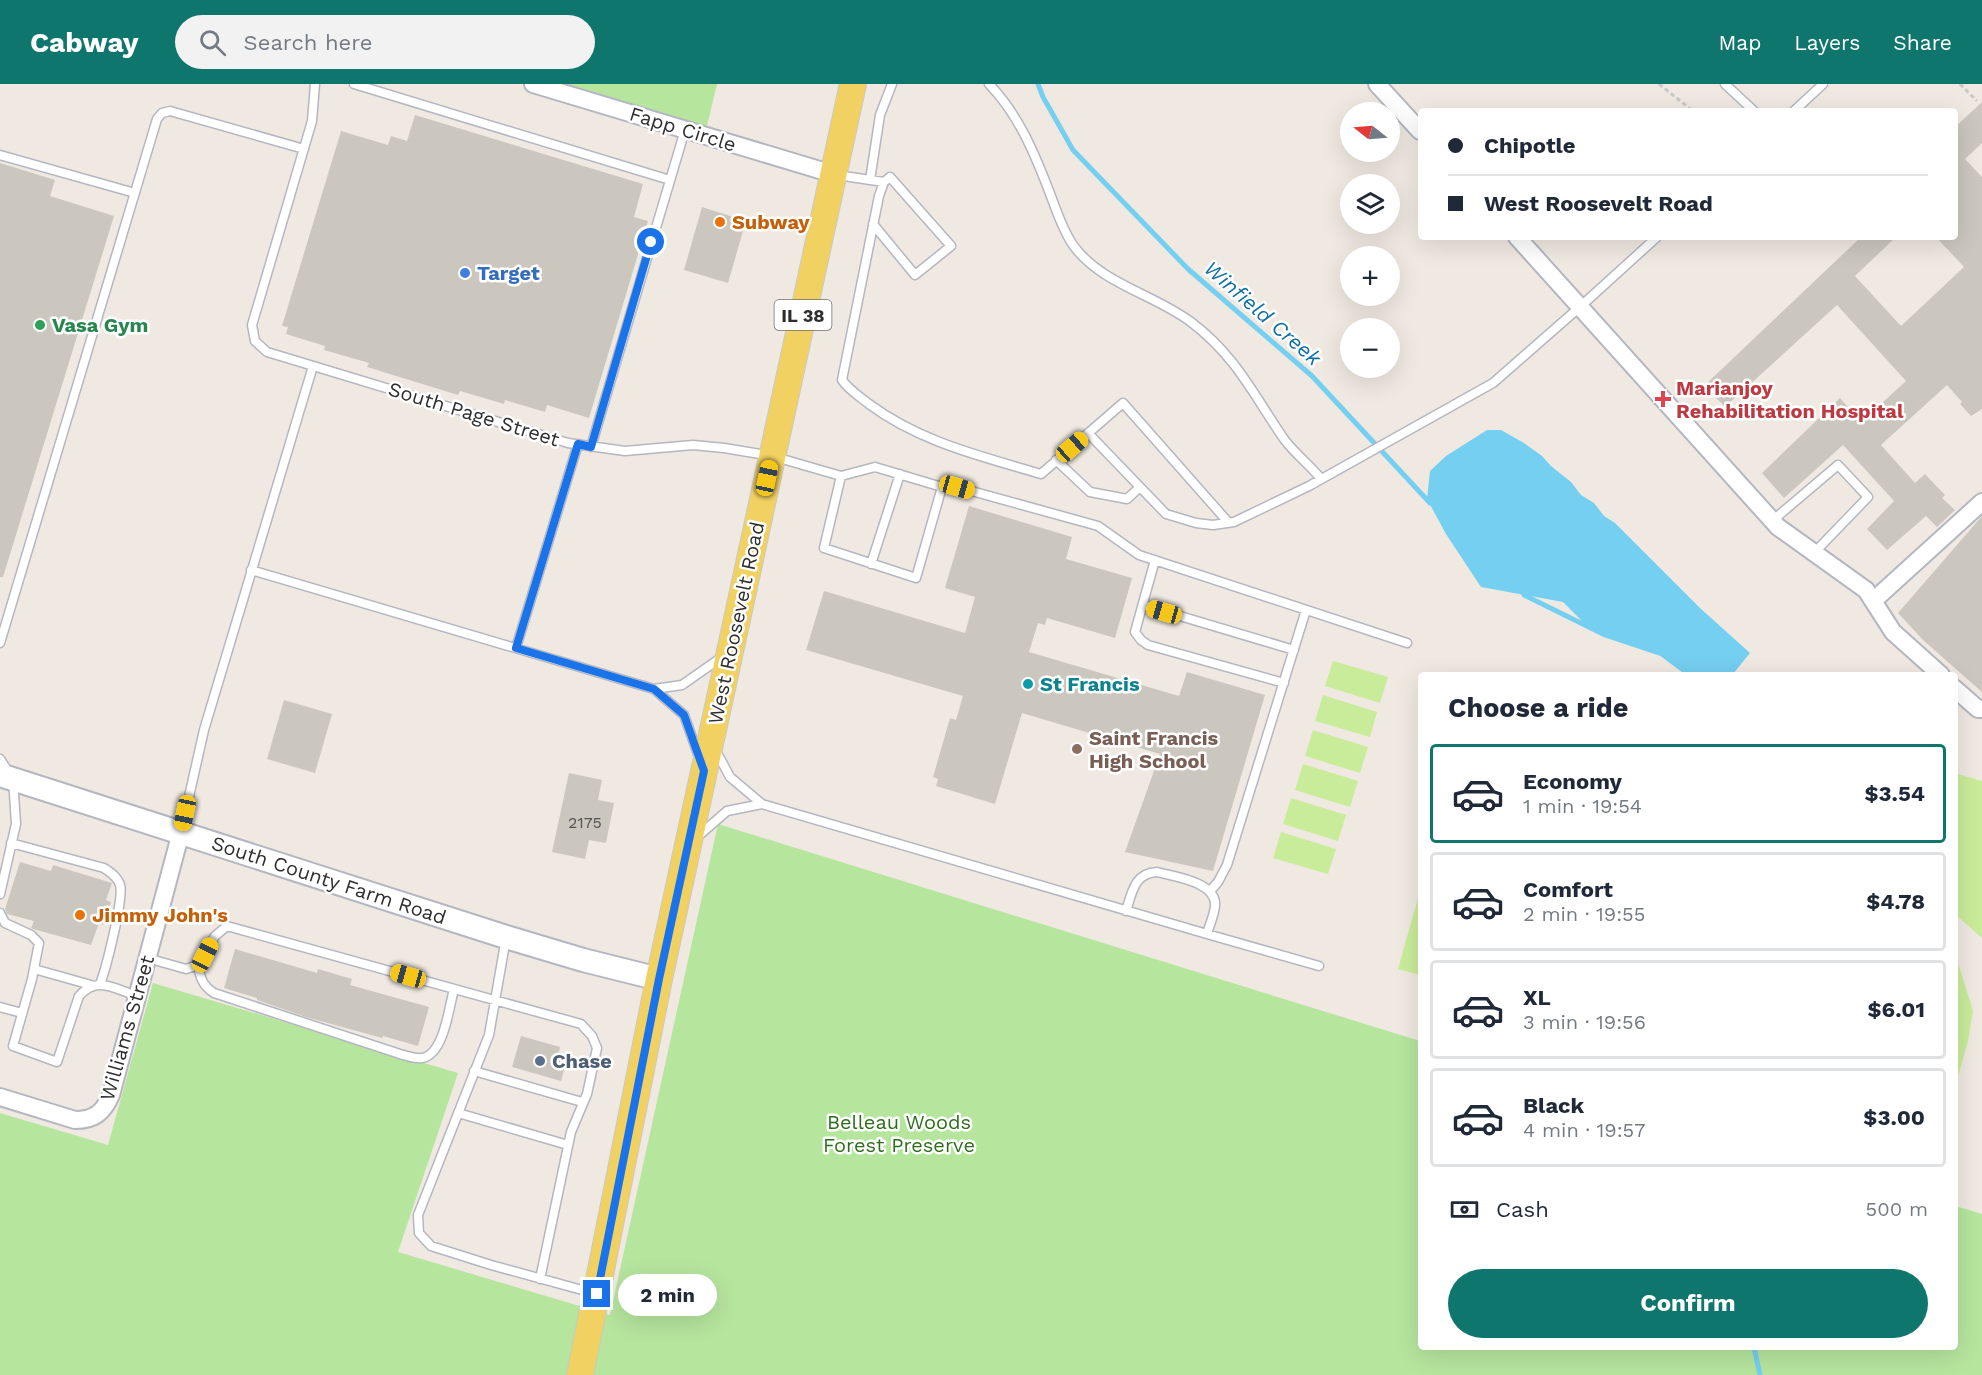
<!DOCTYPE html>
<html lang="en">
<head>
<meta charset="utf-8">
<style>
	:root { --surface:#fff; --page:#f2f2f3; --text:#1f2937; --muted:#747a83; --line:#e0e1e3; --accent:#0f766e }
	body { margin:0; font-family:"Work Sans",sans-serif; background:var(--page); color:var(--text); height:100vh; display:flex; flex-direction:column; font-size:22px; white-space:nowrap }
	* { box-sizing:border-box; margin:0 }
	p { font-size:20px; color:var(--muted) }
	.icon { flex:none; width:33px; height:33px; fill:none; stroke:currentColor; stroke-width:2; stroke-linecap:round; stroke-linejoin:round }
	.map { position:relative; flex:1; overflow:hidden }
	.sheet { position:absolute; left:1418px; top:588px; width:540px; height:678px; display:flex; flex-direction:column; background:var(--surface); border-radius:6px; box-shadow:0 6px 24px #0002 }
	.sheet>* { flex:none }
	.top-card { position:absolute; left:1418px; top:24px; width:540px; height:132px; border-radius:6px; box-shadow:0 6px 24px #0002; display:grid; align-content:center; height:132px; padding:0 30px; background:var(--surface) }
	.needle { width:39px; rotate:287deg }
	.tools { position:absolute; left:1340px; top:18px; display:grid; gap:12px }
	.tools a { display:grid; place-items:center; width:60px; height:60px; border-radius:50%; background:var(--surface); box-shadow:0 6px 24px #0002; font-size:30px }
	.end { position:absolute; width:27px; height:27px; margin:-14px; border:8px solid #1a73e8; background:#fff; box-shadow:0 0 0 3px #fff }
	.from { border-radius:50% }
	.bubble { position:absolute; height:42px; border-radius:21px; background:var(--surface); box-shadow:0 6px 24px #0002; font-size:20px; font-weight:700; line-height:42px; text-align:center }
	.car { position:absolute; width:18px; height:36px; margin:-18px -9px; border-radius:8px; box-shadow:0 0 4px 2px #0007; background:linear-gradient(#f5c518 24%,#345 0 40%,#f5c518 0 76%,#345 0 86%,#f5c518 0) }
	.top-card b { display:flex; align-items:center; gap:21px; height:57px; font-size:22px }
	.top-card b+b { border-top:2px solid var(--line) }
	.top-card i { width:15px; height:15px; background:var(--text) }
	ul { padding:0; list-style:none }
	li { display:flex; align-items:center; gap:18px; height:99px; margin:0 12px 9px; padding:0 18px; border:3px solid var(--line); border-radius:6px }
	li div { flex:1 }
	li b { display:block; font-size:22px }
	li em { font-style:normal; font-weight:700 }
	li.on { border-color:var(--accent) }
	li>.icon { width:54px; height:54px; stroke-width:1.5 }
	h2 { padding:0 30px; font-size:27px; line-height:72px }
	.pay { display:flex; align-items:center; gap:15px; height:66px; padding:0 30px; font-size:22px }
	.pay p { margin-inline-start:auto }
	.primary-button { display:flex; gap:12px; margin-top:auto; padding:12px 30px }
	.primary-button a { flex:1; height:69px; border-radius:36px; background:var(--accent); color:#fff; font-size:24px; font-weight:700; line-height:69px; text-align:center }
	header { display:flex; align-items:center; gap:36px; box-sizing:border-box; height:84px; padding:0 30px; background:var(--accent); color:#fff }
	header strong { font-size:28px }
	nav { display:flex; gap:33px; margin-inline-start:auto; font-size:21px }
	.search { width:420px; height:54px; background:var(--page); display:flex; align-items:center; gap:15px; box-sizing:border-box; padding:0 21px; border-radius:33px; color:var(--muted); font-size:22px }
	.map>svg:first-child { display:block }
</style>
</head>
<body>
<header>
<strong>Cabway</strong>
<div class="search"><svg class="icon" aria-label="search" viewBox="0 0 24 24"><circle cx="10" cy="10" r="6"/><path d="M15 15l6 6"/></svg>Search here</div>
<nav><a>Map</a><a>Layers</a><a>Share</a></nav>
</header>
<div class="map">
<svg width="1982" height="1291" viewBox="0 0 1982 1291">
	<rect width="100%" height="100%" fill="#efe9e1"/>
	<path fill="#b6e59e" d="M567 0H717L707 42Z
		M718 740 1420 957V1263H1954L1955 1122 1982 1130V1291H0V1029L108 1061 153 899 458 989 398 1168 610 1231Z"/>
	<path fill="#c9ec9a" d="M1333 577 1388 593 1380 619 1325 602Z
		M1323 611 1377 628 1370 653 1315 637Z
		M1313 646 1368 663 1360 689 1305 672Z
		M1303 680 1358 697 1350 723 1295 706Z
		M1954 689 1982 697V854L1955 830Z
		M1291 714 1346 731 1338 757 1283 740Z
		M1281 748 1336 765 1328 790 1273 774Z
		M1420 807V891L1398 885Z
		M1955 869 1973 927 1968 957 1955 1003Z"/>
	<path fill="#75cff0" d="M1487 346H1501L1524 359 1542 372 1551 382 1571 398 1581 411 1594 419 1604 432 1615 439 1700 524 1750 569 1733 590 1690 591 1662 570 1605 551 1586 541 1563 518 1481 503 1446 450 1427 415 1430 387 1446 372Z"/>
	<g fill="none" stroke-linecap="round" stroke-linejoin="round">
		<path stroke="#75cff0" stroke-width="5" d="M1038 0 1043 13 1073 66 1188 185 1312 292 1430 419
			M1524 511 1605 551 1662 570 1690 591
			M1754 1263 1760 1291"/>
	</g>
	<path fill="#cbc7bf" d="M1982 18V59L1965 75 1982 93V325L1971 332 1960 320 1962 318 1947 301 1881 361 1915 399 1925 390 1945 411 1942 414 1955 426 1937 443 1926 432 1887 466 1867 445 1894 417 1843 361 1784 414 1762 389 1840 314 1861 338 1906 297 1837 221 1725 323 1704 302 1861 153H1896L1855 192 1901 242 1964 183 1936 153H1954V44Z
		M415 31 643 100 634 133 648 137 589 334 547 321 545 328 505 316 504 320 460 307 458 311 367 283 369 279 324 266 325 262 286 250 288 243 282 242 341 47 388 61 391 52 407 57Z
		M0 79 55 96 50 112 114 132 3 493H0Z
		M702 123 746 137 728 199 684 186Z
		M969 422 1072 453 1066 475 1132 494 1115 554 1047 534 1045 541 1038 539 1029 568 1179 612 1187 588 1265 611 1213 787 1125 768 1160 670 1022 629 995 720 936 702 938 695 933 693 950 634 956 636 963 612 806 566 824 507 965 549 975 513 945 504Z
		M1982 432V608L1923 556 1898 529Z
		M284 616 332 630 315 689 267 675Z
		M569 689 602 696 598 716 614 719 606 759 589 756 585 775 552 768Z
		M20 778 51 787 53 781 112 799 106 816 111 818 103 841 99 839 91 861 33 845 31 844 34 837 7 830 5 825Z
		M235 865 317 889 318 885 352 895 350 901 429 923 418 962 383 952 382 954 306 933 257 916V914L224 904Z
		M521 952 560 963 559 968 568 970 561 997 512 983Z"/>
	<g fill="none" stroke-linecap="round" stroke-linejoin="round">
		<g stroke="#b4b7c1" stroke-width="11">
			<path id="service" d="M315 0 312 37 252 241 255 257 267 268 568 359 625 367 693 361 724 364 772 372 841 392 875 383 942 403H957L1098 442 1139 471 1407 559
				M354 0 670 96
				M989 0C1018 30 1034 68 1049 107 1056 125 1062 145 1073 161 1101 200 1154 210 1191 238 1236 272 1253 310 1284 355 1295 370 1310 381 1321 395
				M1725 0 1754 27
				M1794 27 1823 0
				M0 71 135 109
				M837 91 884 98
				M870 96 880 31 892 0
				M873 140 915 191 951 162 890 93 884 98 879 112 842 296C849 306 859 312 869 320 920 358 981 372 1041 390L1123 319 1228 438
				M1088 349 1166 430 1196 439 1213 441 1234 438 1309 402 1493 299 1581 222 1657 153
				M591 363 685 46
				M1056 376 1090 408 1127 415 1140 403
				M841 392 824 464 916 494 942 403
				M1772 437 1838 381 1868 413 1813 470
				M1155 476 1135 548 1141 556 1148 561 1284 599
				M871 480 900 390
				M251 486 654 605
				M1143 521 1294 566
				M0 559 157 35 162 29 170 27 304 65
				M516 564 578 360
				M699 673 684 631 654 605 682 601 722 573
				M0 675 13 695 16 740 0 810
				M762 720 1207 850 1319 882
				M181 748 204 646 313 282
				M696 754 727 727 762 720 730 693 715 665
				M11 759 104 784C110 788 118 793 120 801 124 814 106 885 100 900
				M1210 807 1218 798 1227 781 1306 526
				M1126 827C1132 809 1134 789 1157 788 1175 793 1217 798 1215 822 1214 832 1209 842 1207 850
				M0 829 5 839 31 851 39 859 32 895 13 962 57 978 79 912C97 891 115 905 137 912
				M506 854 489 951 418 1131 419 1149 431 1162 491 1181 593 1209
				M147 874 186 885 198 881 215 852 227 842 581 940 592 952 597 964 587 1010 571 1048 540 1195
				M198 881C200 894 203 902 214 909L403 971C408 972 416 975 422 974 444 971 449 923 454 905
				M34 885 91 901
				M0 923 22 929
				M474 987 582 1018
				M458 1029 568 1061"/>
		</g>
		<g stroke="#b4b7c1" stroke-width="20">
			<path id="minor" d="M533 0 833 90
				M1377 0 1420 47
				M1517 153 1778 443 1866 506 1893 548 1941 591
				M1873 517 1982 418
				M1954 604 1978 625H1982
				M0 1013 75 1036C94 1036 103 1029 111 1011L181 748"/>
		</g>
		<g stroke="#b4b7c1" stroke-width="26">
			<path id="secondary" d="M0 691 506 853 583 876 659 895"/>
		</g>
		<g stroke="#c9c9c9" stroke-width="28">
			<path id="primary" d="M580 1291 659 895 853 0"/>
		</g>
		<path stroke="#c9c9c9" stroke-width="3" stroke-dasharray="4.5 3" stroke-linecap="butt" d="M1659 0 1693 27
			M1960 0 1977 17"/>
		<use href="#service" stroke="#fff" stroke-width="8"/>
		<use href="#minor" stroke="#fff" stroke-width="16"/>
		<use href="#secondary" stroke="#fff" stroke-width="22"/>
		<use href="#primary" stroke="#f2d163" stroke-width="26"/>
	</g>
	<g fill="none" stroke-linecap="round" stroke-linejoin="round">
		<path stroke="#1a73e8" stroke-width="8" d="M597 1210 659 895 704 687 684 631 654 605 516 564 578 360 591 363 651 158"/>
	</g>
	<g fill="#e8710a" stroke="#fff" stroke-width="2">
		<circle cx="720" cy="138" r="6"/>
		<circle cx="80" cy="831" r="6"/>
	</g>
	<circle fill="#3f7fe0" stroke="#fff" stroke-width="2" cx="465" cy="189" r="6"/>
	<circle fill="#2e9e5b" stroke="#fff" stroke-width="2" cx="40" cy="241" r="6"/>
	<path fill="#e0444e" stroke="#fff" stroke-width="2" d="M1660 306h6v6h6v6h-6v6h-6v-6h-6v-6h6z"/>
	<circle fill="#0f9aa8" stroke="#fff" stroke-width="2" cx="1028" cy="600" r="6"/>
	<circle fill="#8d6e63" stroke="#fff" stroke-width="2" cx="1077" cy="665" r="6"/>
	<circle fill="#5c6f8a" stroke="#fff" stroke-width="2" cx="540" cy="977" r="6"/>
	<g text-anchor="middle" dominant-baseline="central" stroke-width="5" stroke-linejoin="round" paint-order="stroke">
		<g font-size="16" fill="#555452">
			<text x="585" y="738">2175</text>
		</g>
		<rect fill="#fff" stroke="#6d6d6d" stroke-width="1.5" x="774.5" y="216" width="57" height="30" rx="4.5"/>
		<g font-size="18" font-weight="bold" fill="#2e2e2e">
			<text x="803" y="231">IL 38</text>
		</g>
		<g font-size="20" fill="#2e2e2e" stroke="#fff">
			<text transform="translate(683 45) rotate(17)">Fapp Circle</text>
			<text transform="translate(474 330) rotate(17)">South Page Street</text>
			<text transform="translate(736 539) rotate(-78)">West Roosevelt Road</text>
			<text transform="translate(329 796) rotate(18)">South County Farm Road</text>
			<text transform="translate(127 944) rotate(-74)">Williams Street</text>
		</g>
		<g font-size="20" font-weight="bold" fill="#c56008" stroke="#fff" text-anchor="start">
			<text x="732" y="138">Subway</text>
			<text x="92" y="831">Jimmy John's</text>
		</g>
		<g font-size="20" font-weight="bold" fill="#366cbe" stroke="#fff" text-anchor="start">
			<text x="477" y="189">Target</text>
		</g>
		<g font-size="20" font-weight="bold" fill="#27864d" stroke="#fff" text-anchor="start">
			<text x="52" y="241">Vasa Gym</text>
		</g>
		<g font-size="20" font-weight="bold" fill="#be3a42" stroke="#fff" text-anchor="start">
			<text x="1676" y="304">Marianjoy<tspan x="1676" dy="23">Rehabilitation Hospital</tspan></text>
		</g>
		<g font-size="20" font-weight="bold" fill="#0d838f" stroke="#fff" text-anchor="start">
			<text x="1040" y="600">St Francis</text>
		</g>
		<g font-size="20" font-weight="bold" fill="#785e54" stroke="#fff" text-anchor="start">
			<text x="1089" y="654">Saint Francis<tspan x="1089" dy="23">High School</tspan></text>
		</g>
		<g font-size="20" font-weight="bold" fill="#4e5e75" stroke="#fff" text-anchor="start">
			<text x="552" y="977">Chase</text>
		</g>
		<g font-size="20" fill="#2c6e1b" stroke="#fff">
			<text x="899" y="1038">Belleau Woods<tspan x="899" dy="23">Forest Preserve</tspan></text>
		</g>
		<g font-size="21" font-style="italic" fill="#0d6fa3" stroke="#fff">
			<text transform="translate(1263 229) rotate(41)">Winfield Creek</text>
		</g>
	</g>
</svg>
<div class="tools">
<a><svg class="needle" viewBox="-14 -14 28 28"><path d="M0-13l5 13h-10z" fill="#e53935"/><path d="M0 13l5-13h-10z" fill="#747a83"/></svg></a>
<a><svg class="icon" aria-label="layers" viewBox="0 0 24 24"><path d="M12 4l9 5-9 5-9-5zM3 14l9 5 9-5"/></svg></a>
<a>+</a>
<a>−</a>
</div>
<i class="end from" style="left:651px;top:158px"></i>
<i class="end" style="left:597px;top:1210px"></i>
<div class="bubble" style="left:618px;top:1190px;width:99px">2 min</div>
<i class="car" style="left:1072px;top:363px;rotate:49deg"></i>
<i class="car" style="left:767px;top:394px;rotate:12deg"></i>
<i class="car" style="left:957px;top:403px;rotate:106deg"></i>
<i class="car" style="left:1164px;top:528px;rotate:286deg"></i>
<i class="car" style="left:185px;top:729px;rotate:192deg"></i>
<i class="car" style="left:205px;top:871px;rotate:27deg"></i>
<i class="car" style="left:408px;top:892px;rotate:286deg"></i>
<div class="top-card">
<b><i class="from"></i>Chipotle</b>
<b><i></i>West Roosevelt Road</b>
</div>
<section class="sheet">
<h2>Choose a ride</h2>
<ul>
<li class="on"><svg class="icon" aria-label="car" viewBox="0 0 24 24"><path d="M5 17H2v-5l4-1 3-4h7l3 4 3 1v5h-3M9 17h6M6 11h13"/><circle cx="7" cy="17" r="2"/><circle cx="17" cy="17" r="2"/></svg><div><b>Economy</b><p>1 min · 19:54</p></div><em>$3.54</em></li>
<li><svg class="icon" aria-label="car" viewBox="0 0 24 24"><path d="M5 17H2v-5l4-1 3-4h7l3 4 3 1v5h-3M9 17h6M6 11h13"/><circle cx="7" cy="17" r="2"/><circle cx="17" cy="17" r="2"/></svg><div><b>Comfort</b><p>2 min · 19:55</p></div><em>$4.78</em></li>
<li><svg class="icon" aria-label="car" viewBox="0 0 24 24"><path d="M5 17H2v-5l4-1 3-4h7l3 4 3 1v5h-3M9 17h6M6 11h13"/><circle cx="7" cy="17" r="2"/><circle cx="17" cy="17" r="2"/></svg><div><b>XL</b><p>3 min · 19:56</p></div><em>$6.01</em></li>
<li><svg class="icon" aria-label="car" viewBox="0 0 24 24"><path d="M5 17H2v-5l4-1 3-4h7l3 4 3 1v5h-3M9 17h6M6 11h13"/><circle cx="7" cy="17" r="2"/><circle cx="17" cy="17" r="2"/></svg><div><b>Black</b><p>4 min · 19:57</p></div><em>$3.00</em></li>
</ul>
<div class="pay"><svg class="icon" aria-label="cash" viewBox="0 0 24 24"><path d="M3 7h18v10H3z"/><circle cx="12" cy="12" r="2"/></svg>Cash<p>500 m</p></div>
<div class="primary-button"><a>Confirm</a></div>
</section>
</div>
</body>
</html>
